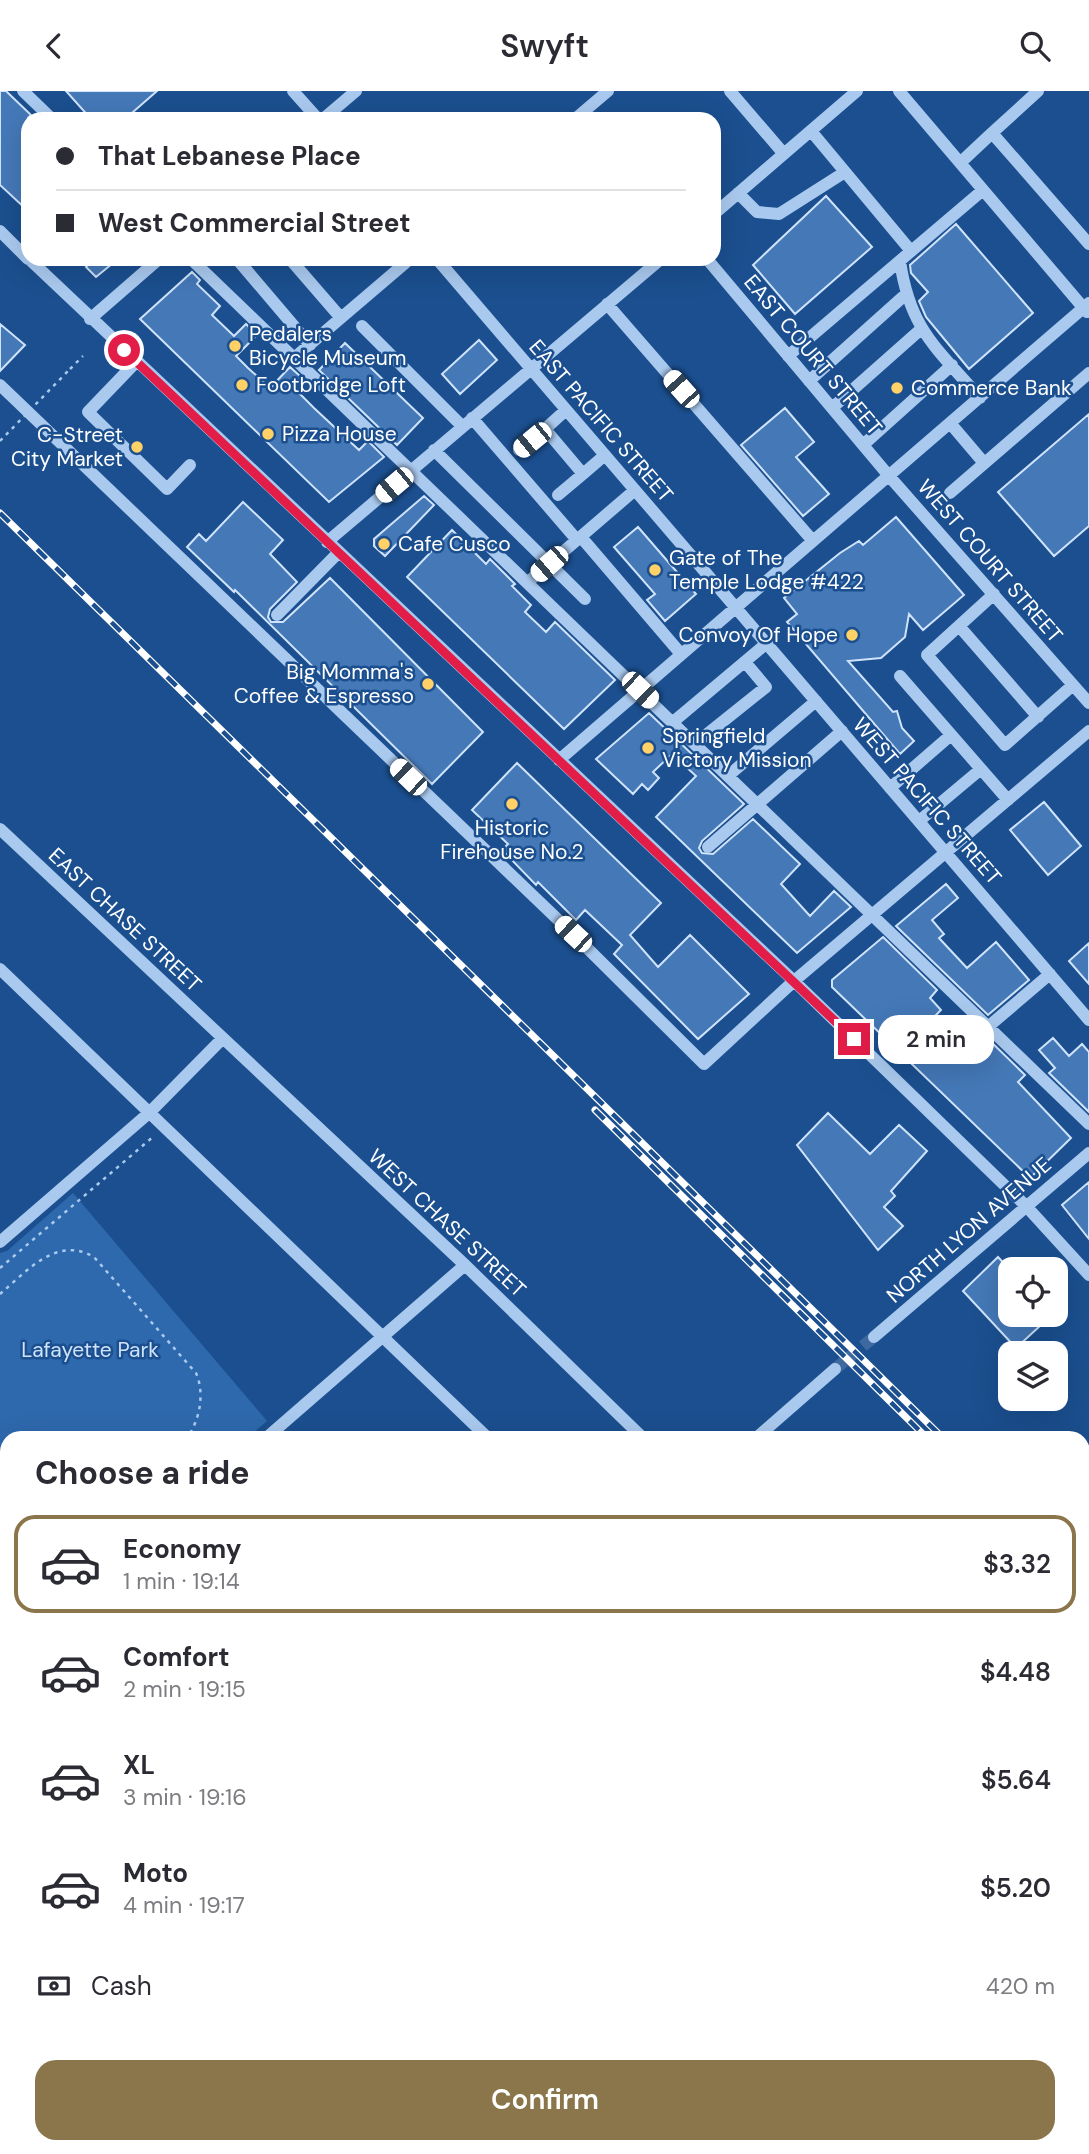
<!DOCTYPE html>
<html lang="en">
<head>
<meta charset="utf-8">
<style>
	:root { --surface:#fff; --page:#f2f2f3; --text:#2b2b33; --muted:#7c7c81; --line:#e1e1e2; --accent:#8a764a }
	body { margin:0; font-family:"DM Sans",sans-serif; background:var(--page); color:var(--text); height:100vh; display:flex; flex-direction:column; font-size:26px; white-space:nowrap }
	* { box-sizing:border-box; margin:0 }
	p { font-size:23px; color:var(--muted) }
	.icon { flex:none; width:38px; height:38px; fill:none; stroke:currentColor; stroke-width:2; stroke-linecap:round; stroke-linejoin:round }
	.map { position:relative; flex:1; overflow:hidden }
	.panel { position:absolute; left:0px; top:1340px; width:1090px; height:723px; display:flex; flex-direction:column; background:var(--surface); border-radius:21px 21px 0 0; box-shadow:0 7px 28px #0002 }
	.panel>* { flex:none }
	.top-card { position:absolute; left:21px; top:21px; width:700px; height:154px; border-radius:21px; box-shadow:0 7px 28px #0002; display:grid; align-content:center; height:154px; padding:0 35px; background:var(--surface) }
	.fabs { position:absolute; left:998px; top:1166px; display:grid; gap:14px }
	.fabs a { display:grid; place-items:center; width:70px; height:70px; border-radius:14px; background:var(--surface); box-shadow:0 7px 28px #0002; font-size:35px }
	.end { position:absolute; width:32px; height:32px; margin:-16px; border:9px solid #e11d48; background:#fff; box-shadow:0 0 0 4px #fff }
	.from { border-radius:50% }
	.bubble { position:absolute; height:49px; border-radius:21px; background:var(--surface); box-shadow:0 7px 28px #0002; font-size:23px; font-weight:600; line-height:49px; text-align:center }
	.car { position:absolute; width:21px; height:42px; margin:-21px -10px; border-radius:9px; box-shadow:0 0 5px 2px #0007; background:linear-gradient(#fff 24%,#345 0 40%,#fff 0 76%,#345 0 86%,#fff 0) }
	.top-card b { display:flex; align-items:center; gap:24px; height:66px; font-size:26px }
	.top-card b+b { border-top:2px solid var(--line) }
	.top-card i { width:18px; height:18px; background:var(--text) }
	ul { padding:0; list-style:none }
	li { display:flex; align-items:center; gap:21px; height:98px; margin:0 14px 10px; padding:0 21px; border:4px solid transparent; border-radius:21px }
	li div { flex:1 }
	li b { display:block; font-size:26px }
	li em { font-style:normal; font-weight:600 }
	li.on { border-color:var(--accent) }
	li>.icon { width:63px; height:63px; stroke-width:1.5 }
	h2 { padding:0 35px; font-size:32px; line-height:84px }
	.pay { display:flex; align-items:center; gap:18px; height:77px; padding:0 35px; font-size:26px }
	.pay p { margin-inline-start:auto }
	.cta { display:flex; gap:14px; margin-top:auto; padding:14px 35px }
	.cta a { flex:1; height:80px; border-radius:21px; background:var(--accent); color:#fff; font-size:28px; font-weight:600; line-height:80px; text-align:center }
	header { display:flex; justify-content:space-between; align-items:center; height:91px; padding:0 35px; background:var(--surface); font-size:32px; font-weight:600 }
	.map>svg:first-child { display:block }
</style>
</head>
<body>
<header><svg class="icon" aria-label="back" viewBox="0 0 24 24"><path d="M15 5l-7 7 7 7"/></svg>Swyft<svg class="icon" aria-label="search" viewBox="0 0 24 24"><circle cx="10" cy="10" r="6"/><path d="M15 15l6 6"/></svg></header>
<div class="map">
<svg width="1089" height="2063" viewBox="0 0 1089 2063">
	<rect width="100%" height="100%" fill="#1b4f8f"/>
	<path fill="#2e69ad" d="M73 1102 267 1330 247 1347 7 1348V1510L0 1502V1162L7 1160Z"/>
	<path fill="#4478b7" stroke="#cfe3fa" stroke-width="2" d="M0 0H6L31 24 28 27V120L0 94Z
		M66 0H157L125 28H91Z
		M826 105 872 156 795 223 753 174Z
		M956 133 1033 222 969 278 926 226 919 210 928 201 911 182 910 174Z
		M93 168H118L96 186 86 176Z
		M192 181 200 189 197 193 220 215 212 224 234 245 246 233 257 244 236 265 248 277 270 297 290 276 301 286 292 295 314 317 359 359 368 350 384 366 329 411 140 228Z
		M0 233 25 254 0 280Z
		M479 249 497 269 460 303 442 283Z
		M345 252 423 327 397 354 319 279Z
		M785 317 814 351 796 366 829 403 803 425 741 354Z
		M1089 323V435L1054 465 998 401Z
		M424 405 434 414 385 465 374 455V448Z
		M243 411 283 449 270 463 297 491 270 518 268 526 271 531H283L330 487 483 641 432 693 235 499 234 501 187 456 199 443 206 450Z
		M896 426 964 504 923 539 909 523 905 546 881 567 848 570 893 621 897 620 902 637 914 650 900 663 787 531 797 523 784 507 840 462 859 450 863 454Z
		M638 436 696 503 665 530 647 509 655 503 614 456Z
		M452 439 486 473 490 468 515 493 512 495 531 514 525 521 546 541 555 531 615 589 564 638 407 486Z
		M649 622 744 713 702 750 699 757 702 762 713 763 753 728 800 773 781 793 810 825 834 800 851 816 797 862 656 726 696 685 672 663 653 681 659 687 648 699 642 693 633 703 596 668Z
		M517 672 661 812 630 844 658 876 690 844 749 903 698 948 614 863 622 854 585 819 576 829 538 791 536 794 502 759 508 753 472 719Z
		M1044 711 1081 755 1048 784 1010 739Z
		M946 793 958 807 932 829 944 843 939 847 967 877 996 851 1029 889 988 924 896 835Z
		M883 846 937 899 930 907 941 919 935 925 970 961 986 946 1025 984 1018 991 1071 1047 1030 1087 832 896V889Z
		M1089 852V893L1069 870Z
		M1053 947 1069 965 1082 953 1089 961V1021L1049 982 1055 977 1039 959Z
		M828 1022 870 1063 899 1034 927 1060 891 1100 895 1105 884 1116 903 1135 878 1159 797 1054Z
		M1089 1091V1148L1062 1114Z
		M998 1166 1010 1179V1223H1053L1016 1257 963 1200Z"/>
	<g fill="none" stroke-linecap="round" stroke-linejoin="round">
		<path stroke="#3d69a0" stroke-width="12" stroke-dasharray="12 6" stroke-linecap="butt" d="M835 1278 874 1246"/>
		<path stroke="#a9c9ee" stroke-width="2.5" stroke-dasharray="3.5 5" stroke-linecap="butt" d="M70 278 83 265
			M0 1177 154 1045
			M0 1203C27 1180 57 1144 94 1166L196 1282C205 1302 200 1330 186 1348
			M0 1456 7 1463
			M0 1480 7 1488
			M0 1548V1546"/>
		<path stroke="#a9c9ee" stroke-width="12" d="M23 0 52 28
			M293 0 318 28
			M730 0 784 63
			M899 0 1087 221
			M323 28 356 0
			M575 28 608 0
			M811 40 911 160
			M992 42 1038 0
			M960 72 992 42 1089 153
			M738 102 757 121 779 123 845 81
			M714 123 857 0
			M0 140 28 168
			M29 168 794 890 1026 1115 1089 1184
			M191 168 1089 1033
			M237 168 310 254
			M290 168 341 227
			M437 168 1089 929
			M707 168 889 385 1089 612
			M900 170C910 239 937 257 980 307
			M607 213 813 450
			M90 228 159 168
			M362 235 462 335
			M788 265 983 99
			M294 267 410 168
			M136 271 88 321 167 398 190 374
			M809 290 905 204
			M0 294 573 843 704 973 794 890 1089 640
			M832 317 920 239
			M566 319 545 338 583 383 605 364
			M472 327 577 449
			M950 332 984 372
			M863 354 952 274
			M434 359 585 508
			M519 359 545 338
			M950 402 1089 282
			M558 404 583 383
			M581 446 681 563
			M327 451 661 168
			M528 491 635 399
			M994 503 927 564 1005 654 1073 594
			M277 524 338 462
			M959 535 1038 626
			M900 585 1008 709
			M673 631 767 552
			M696 652 766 596 745 571
			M559 669 1089 212
			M729 684 816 610
			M890 697 951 644
			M919 730 981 678
			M0 738 465 1174 644 1348
			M708 756 842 640
			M0 878 489 1348
			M989 935 1050 883
			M0 1151 149 1022 223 947
			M874 1246 1089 1062
			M265 1348 465 1174
			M755 1348 835 1278
			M0 1523 7 1531
			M1083 1695 1089 1690
			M1083 1760 1089 1755
			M1083 1772 1089 1778
			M0 1931 7 1925
			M421 2056 427 2063
			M83 2063 91 2056
			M339 2063 348 2056"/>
		<path stroke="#f0f6ff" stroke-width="18" d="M1083 1863 1089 1858
			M841 2063 849 2056"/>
		<g stroke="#fff" stroke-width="7">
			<path id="rail" d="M0 422 944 1348
				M595 1019 928 1348
				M1083 1482 1089 1488
				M1083 1498 1089 1504"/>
		</g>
		<use href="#rail" stroke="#1b4f8f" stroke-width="4.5" stroke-dasharray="13" stroke-linecap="butt"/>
		<path stroke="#a9c9ee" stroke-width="2.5" stroke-dasharray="3.5 5" stroke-linecap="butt" d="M0 350 70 278"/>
	</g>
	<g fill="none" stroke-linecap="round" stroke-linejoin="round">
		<path stroke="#e11d48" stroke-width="9" d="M124 259 854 948"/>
	</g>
	<g fill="#ffd166" stroke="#1b4f8f" stroke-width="2.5">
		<circle cx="235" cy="255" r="7"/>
		<circle cx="242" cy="294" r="7"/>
		<circle cx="897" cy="297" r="7"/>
		<circle cx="268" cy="343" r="7"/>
		<circle cx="137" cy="356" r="7"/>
		<circle cx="384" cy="453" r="7"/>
		<circle cx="655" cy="479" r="7"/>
		<circle cx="852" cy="544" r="7"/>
		<circle cx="428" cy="593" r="7"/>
		<circle cx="648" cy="657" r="7"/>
		<circle cx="512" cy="713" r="7"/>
	</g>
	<g text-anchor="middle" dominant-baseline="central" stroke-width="5" stroke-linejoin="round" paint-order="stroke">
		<g font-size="21" fill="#fff" stroke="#1b4f8f" text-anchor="start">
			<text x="249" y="243">Pedalers<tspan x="249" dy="24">Bicycle Museum</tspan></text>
			<text x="256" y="294">Footbridge Loft</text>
			<text x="911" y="297">Commerce Bank</text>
			<text x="282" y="343">Pizza House</text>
			<text x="123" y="344" text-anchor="end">C-Street<tspan x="123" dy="24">City Market</tspan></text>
			<text x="398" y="453">Cafe Cusco</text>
			<text x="669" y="467">Gate of The<tspan x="669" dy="24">Temple Lodge #422</tspan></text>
			<text x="838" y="544" text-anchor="end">Convoy Of Hope</text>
			<text x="414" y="581" text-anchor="end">Big Momma's<tspan x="414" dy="24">Coffee &amp; Espresso</tspan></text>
			<text x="662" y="645">Springfield<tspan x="662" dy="24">Victory Mission</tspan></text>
			<text x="512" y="737" text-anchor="middle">Historic<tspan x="512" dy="24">Firehouse No.2</tspan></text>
		</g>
		<g font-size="21" fill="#fff" stroke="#1b4f8f">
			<text transform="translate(813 264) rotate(50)">EAST COURT STREET</text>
			<text transform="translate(601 330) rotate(49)">EAST PACIFIC STREET</text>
			<text transform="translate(990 470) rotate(49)">WEST COURT STREET</text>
			<text transform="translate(927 710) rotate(49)">WEST PACIFIC STREET</text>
			<text transform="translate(125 829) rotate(43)">EAST CHASE STREET</text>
			<text transform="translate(447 1132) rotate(43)">WEST CHASE STREET</text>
			<text transform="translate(969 1139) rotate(-41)">NORTH LYON AVENUE</text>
		</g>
		<g font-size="21" fill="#cfe3fa" stroke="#1b4f8f">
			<text x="90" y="1259">Lafayette Park</text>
		</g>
	</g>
</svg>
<div class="fabs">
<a><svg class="icon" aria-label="locate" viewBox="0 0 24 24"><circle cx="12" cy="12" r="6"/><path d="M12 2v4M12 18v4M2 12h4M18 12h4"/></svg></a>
<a><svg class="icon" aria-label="layers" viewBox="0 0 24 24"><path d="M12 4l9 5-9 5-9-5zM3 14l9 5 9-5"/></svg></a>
</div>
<i class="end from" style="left:124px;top:259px"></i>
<i class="end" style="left:854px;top:948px"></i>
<div class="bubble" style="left:878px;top:924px;width:116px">2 min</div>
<i class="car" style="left:681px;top:298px;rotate:318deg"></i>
<i class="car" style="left:532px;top:349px;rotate:231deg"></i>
<i class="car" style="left:394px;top:394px;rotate:230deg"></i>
<i class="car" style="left:549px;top:473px;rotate:229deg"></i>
<i class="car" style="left:640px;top:599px;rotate:134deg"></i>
<i class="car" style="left:408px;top:686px;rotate:314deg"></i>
<i class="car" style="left:573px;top:843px;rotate:313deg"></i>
<div class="top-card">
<b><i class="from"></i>That Lebanese Place</b>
<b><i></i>West Commercial Street</b>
</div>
<section class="panel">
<h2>Choose a ride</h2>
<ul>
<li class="on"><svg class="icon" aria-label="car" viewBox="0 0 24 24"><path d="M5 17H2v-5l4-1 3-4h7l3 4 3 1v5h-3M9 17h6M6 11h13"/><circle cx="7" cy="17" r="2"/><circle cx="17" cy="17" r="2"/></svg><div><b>Economy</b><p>1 min · 19:14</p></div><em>$3.32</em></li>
<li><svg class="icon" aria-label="car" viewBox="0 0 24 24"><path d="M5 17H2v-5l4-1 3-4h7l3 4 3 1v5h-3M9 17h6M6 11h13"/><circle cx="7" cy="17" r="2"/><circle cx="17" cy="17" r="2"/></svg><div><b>Comfort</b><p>2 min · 19:15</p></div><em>$4.48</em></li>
<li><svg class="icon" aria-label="car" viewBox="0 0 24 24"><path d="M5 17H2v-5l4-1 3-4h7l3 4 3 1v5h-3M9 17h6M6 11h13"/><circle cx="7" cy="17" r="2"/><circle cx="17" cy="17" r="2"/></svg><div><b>XL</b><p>3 min · 19:16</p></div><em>$5.64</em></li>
<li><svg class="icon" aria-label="car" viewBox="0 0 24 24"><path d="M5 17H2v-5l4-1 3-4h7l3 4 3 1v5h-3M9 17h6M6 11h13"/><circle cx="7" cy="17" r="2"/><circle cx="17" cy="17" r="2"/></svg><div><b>Moto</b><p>4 min · 19:17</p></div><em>$5.20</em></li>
</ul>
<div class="pay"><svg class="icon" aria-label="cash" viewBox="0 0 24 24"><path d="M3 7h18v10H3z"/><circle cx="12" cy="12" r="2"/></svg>Cash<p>420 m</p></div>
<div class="cta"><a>Confirm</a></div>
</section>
</div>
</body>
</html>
